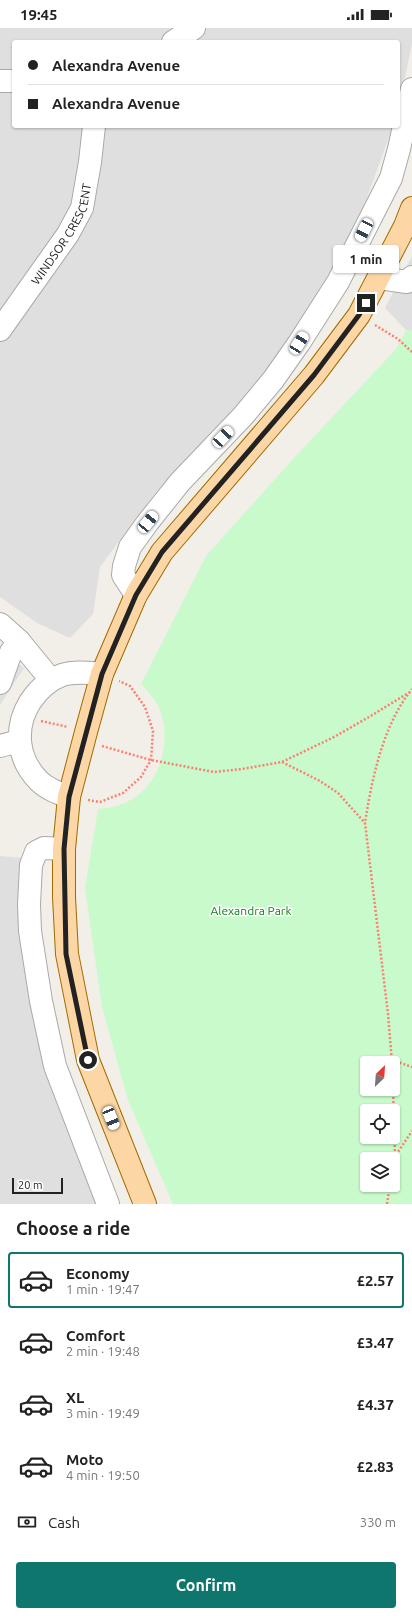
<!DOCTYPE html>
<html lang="en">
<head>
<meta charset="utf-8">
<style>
	:root { --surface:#fff; --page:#f6f6f6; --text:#222; --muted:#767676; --line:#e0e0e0; --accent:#0f766e }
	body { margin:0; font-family:Ubuntu,sans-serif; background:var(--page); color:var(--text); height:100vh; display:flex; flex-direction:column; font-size:15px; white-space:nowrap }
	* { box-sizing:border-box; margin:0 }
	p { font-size:13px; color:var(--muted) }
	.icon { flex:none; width:22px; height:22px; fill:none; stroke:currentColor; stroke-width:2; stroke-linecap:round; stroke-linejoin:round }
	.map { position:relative; height:1176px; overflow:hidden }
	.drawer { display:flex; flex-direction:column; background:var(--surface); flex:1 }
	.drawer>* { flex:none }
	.hud { position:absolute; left:12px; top:12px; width:388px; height:88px; border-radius:4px; box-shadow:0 1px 3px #0004; display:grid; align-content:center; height:88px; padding:0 16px; background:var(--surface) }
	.needle { width:26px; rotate:25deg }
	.buttons { position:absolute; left:360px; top:1028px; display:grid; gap:8px }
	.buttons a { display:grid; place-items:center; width:40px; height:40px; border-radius:4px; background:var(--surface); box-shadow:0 1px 3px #0004; font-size:20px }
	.scale { position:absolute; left:12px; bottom:10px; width:51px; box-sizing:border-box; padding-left:4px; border:2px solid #222; border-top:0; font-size:11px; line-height:14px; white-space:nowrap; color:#222; -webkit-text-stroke:3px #fff; paint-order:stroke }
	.end { position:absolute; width:18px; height:18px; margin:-9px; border:5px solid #222; background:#fff; box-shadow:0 0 0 2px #fff }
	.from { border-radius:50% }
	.bubble { position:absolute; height:28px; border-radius:4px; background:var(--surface); box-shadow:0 1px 3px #0004; font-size:13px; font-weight:700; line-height:28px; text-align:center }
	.car { position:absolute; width:12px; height:24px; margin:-12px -6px; border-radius:5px; box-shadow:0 0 3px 1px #0007; background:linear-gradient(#fff 24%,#345 0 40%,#fff 0 76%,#345 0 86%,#fff 0) }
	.hud b { display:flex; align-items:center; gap:14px; height:38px; font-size:15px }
	.hud b+b { border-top:1px solid var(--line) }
	.hud i { width:10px; height:10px; background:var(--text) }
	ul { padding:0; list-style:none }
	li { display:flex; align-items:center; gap:12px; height:56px; margin:0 8px 6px; padding:0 8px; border:2px solid transparent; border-radius:4px }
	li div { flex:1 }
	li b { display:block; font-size:15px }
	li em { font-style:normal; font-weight:700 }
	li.selected { border-color:var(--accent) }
	li>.icon { width:36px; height:36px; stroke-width:1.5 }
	h2 { padding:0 16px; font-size:18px; line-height:48px }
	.pay { display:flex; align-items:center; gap:10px; height:44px; padding:0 16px; font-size:15px }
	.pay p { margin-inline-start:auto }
	.cta { display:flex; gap:8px; margin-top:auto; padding:8px 16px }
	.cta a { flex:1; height:46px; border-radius:4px; background:var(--accent); color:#fff; font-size:16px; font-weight:700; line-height:46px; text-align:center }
	.status { display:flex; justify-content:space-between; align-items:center; height:28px; padding:0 20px; background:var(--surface); direction:ltr }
	.status svg { height:11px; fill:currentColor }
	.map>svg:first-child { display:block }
</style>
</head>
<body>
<div class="status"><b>19:45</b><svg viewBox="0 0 49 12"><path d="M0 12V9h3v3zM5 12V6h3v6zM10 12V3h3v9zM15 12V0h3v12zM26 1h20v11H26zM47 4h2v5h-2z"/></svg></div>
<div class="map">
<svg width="412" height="1176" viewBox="0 0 412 1176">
	<rect width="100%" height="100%" fill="#f2efe9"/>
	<path fill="#e0dfdf" d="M0 0H412V16L398 83V14H14V98H393L361 186 334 237 297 298 263 351 229 391 187 430 155 465 100 539 93 586 70 610 37 595 0 569Z
		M412 228V303L406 302 385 280Z
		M0 621 24 640 0 677Z
		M0 828 23 830 22 914 31 981 44 1040 97 1176H0Z"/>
	<path fill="#c8facc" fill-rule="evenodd" d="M406 302 412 303V1176H173L128 1072 102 979 85 860 98 781C107 780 116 779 125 775 160 760 174 712 158 678 154 670 148 663 141 656L206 528 295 429 396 321ZM367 1035H393V1061H367ZM367 1083H393V1109H367ZM367 1131H393V1157H367Z"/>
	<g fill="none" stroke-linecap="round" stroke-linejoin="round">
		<g stroke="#a9a9a9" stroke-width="24">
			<g id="minor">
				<path d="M173 14 194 0"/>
				<path d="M0 53H14"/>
				<path d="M379 250 407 254 412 249"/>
				<path id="s1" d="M0 302 68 206 82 180 90 134 94 98"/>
				<path d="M136 567 123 547 124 538 130 519 148 494 180 454 243 388 273 352 299 315 338 254 391 150 399 121 412 61"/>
				<path d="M0 596 19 613 51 652"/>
				<path d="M0 655 11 624 19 613"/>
				<path d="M0 718 19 713"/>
				<path d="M69 769C58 765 47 761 39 753 17 731 14 700 30 674 38 662 49 652 62 647 75 643 89 645 102 646"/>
				<path d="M64 821 44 820 36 824 31 837 29 876 30 903 41 973 55 1038 108 1176"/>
			</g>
		</g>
		<g stroke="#a06b00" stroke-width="24">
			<path id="major" d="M145 1176 88 1032 67 926 64 869V821L69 769 86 704 102 646 136 567 162 524 314 347 359 287 405 198 412 180"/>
		</g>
		<path stroke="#fa8072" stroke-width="2.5" stroke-dasharray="2 2" stroke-linecap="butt" d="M375 297 398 311 412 324
			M41 693 68 699
			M102 718 151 732 214 744 242 741 282 734 334 709 369 689 410 664
			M282 734 320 753 338 765 365 795
			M88 772 100 774 123 765 141 749 151 732 153 703 145 679 130 658 119 653
			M392 1032 412 1039
			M392 1035 388 986 365 795C372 750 383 697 412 661
			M393 1061 395 1128 393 1139
			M396 1127 412 1103
			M387 1176 390 1157"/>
		<use href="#minor" stroke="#fff" stroke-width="22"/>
		<use href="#major" stroke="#fcd6a4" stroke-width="22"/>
	</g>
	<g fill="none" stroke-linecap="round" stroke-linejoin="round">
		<path stroke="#222" stroke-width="5" d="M88 1032 66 926 64 821 69 769 102 646 136 567 162 524 314 347 359 287 366 275"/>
	</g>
	<g text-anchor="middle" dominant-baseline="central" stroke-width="3" stroke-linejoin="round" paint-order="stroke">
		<g font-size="12" fill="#222" stroke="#fff">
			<text stroke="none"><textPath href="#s1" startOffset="115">WINDSOR CRESCENT</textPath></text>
		</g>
		<g font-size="12" fill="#0c8416" stroke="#fff">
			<text x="251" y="882">Alexandra Park</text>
		</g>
	</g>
</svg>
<div class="buttons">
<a><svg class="needle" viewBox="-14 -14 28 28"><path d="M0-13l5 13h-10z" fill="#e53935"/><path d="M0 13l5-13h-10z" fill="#767676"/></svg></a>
<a><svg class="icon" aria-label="locate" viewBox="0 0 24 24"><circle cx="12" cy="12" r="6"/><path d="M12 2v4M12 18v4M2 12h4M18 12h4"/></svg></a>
<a><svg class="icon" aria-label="layers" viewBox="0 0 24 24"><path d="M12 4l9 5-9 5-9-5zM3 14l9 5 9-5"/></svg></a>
</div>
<div class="scale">20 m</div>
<i class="end from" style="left:88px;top:1032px"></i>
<i class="end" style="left:366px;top:275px"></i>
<div class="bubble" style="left:333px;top:217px;width:66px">1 min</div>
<i class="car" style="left:364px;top:202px;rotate:207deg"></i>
<i class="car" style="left:299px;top:315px;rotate:32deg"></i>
<i class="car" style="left:223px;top:409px;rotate:43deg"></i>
<i class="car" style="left:148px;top:494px;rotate:39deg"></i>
<i class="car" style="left:111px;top:1090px;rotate:158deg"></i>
<div class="hud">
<b><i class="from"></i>Alexandra Avenue</b>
<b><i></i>Alexandra Avenue</b>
</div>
</div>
<section class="drawer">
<h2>Choose a ride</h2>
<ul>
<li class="selected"><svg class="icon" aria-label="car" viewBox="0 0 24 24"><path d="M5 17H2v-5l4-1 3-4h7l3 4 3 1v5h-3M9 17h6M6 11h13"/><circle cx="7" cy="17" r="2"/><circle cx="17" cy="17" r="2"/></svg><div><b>Economy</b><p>1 min · 19:47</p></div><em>£2.57</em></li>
<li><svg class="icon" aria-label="car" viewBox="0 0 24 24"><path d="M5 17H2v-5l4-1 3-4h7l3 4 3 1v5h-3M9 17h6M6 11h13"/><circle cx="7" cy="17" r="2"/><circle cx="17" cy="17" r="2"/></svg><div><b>Comfort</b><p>2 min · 19:48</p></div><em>£3.47</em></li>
<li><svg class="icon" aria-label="car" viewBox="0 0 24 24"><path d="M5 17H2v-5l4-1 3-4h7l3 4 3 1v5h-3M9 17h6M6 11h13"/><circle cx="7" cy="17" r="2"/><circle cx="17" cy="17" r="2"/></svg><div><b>XL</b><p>3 min · 19:49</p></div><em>£4.37</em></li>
<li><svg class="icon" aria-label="car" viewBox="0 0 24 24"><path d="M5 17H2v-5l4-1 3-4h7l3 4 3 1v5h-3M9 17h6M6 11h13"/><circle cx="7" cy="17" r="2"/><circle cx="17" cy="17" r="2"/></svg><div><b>Moto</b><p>4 min · 19:50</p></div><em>£2.83</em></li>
</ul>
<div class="pay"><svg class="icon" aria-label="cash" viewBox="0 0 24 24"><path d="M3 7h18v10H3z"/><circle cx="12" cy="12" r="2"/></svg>Cash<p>330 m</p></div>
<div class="cta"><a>Confirm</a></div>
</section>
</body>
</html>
